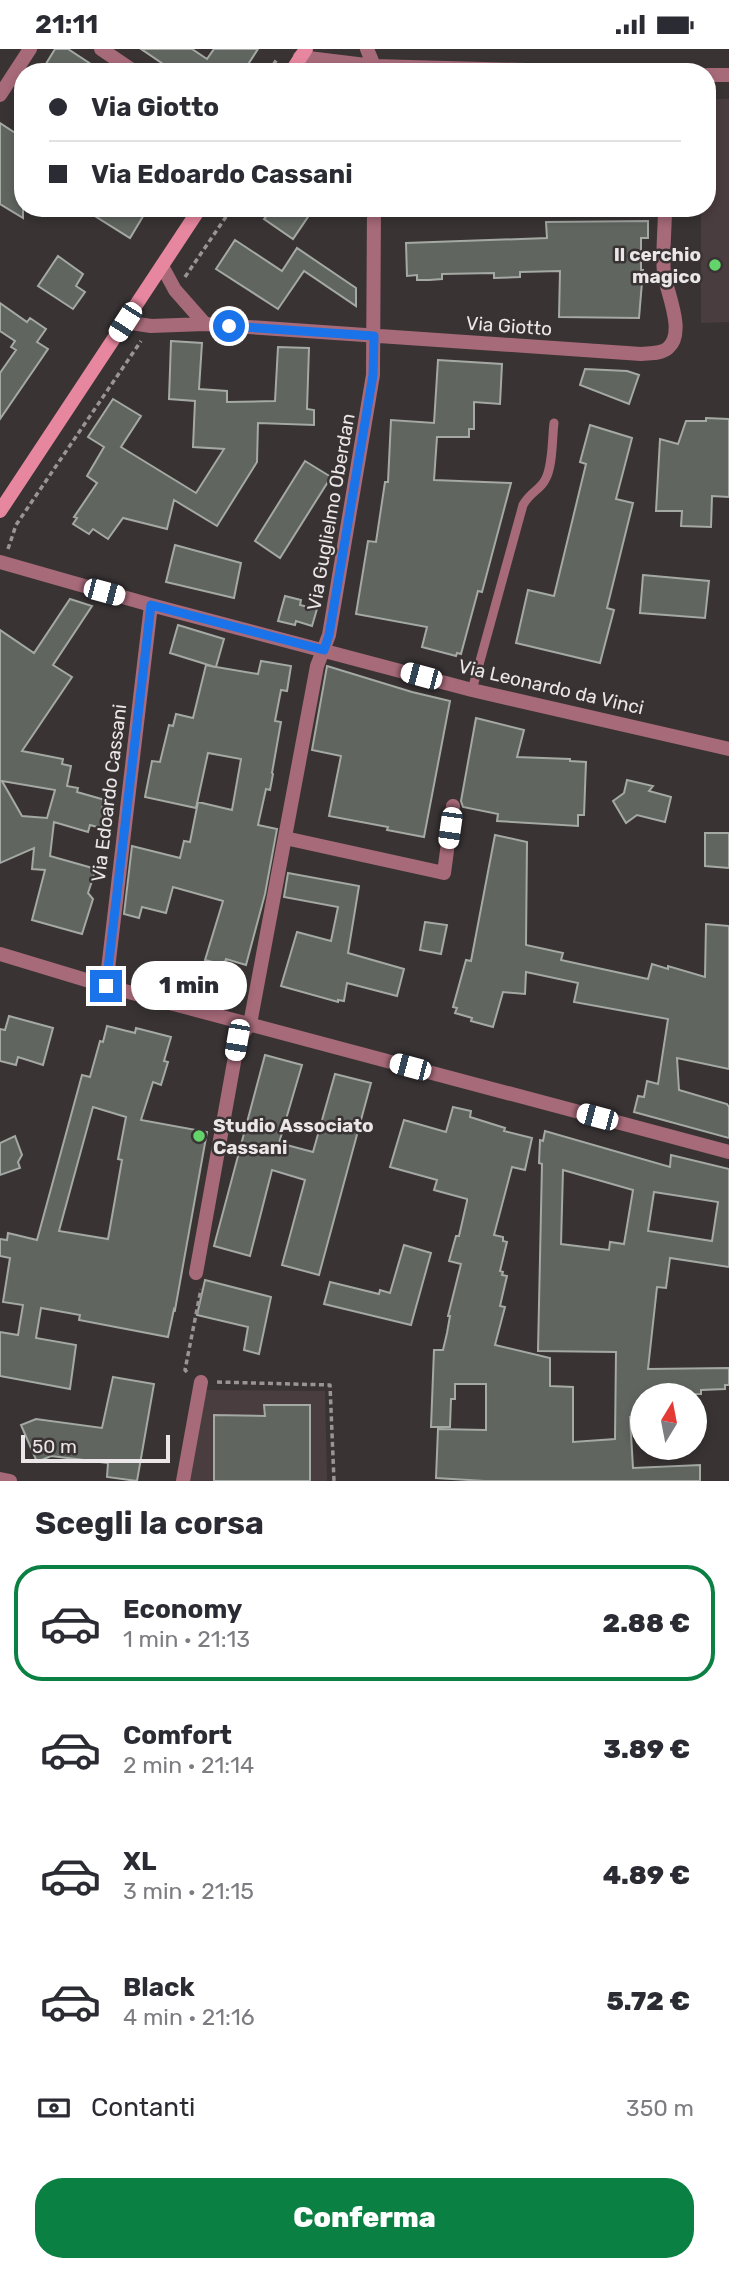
<!DOCTYPE html>
<html lang="it">
<head>
<meta charset="utf-8">
<style>
	:root { --surface:#fff; --page:#f2f2f3; --text:#2b2b33; --muted:#7c7c81; --line:#e1e1e2; --accent:#0b8043 }
	body { margin:0; font-family:Rubik,sans-serif; background:var(--page); color:var(--text); height:100vh; display:flex; flex-direction:column; font-size:26px; white-space:nowrap }
	* { box-sizing:border-box; margin:0 }
	p { font-size:23px; color:var(--muted) }
	.icon { flex:none; width:38px; height:38px; fill:none; stroke:currentColor; stroke-width:2; stroke-linecap:round; stroke-linejoin:round }
	.map { position:relative; height:1432px; overflow:hidden }
	.drawer { display:flex; flex-direction:column; background:var(--surface); flex:1 }
	.drawer>* { flex:none }
	.top-card { position:absolute; left:14px; top:14px; width:702px; height:154px; border-radius:28px; box-shadow:0 4px 10px #0003; display:grid; align-content:center; height:154px; padding:0 35px; background:var(--surface) }
	.needle { width:46px; rotate:10deg }
	.buttons { position:absolute; left:630px; top:1334px; display:grid; gap:14px }
	.buttons a { display:grid; place-items:center; width:77px; height:77px; border-radius:50%; background:var(--surface); box-shadow:0 4px 10px #0003; font-size:35px }
	.scale { position:absolute; left:21px; bottom:18px; width:149px; box-sizing:border-box; padding-left:7px; border:4px solid #ebe7e8; border-top:0; font-size:19px; line-height:24px; white-space:nowrap; color:#ebe7e8; -webkit-text-stroke:5px #393334; paint-order:stroke }
	.end { position:absolute; width:32px; height:32px; margin:-16px; border:9px solid #1a73e8; background:#fff; box-shadow:0 0 0 4px #fff }
	.from { border-radius:50% }
	.bubble { position:absolute; height:49px; border-radius:24px; background:var(--surface); box-shadow:0 4px 10px #0003; font-size:23px; font-weight:800; line-height:49px; text-align:center }
	.car { position:absolute; width:21px; height:42px; margin:-21px -10px; border-radius:9px; box-shadow:0 0 5px 2px #0007; background:linear-gradient(#fff 24%,#345 0 40%,#fff 0 76%,#345 0 86%,#fff 0) }
	.top-card b { display:flex; align-items:center; gap:24px; height:66px; font-size:26px }
	.top-card b+b { border-top:2px solid var(--line) }
	.top-card i { width:18px; height:18px; background:var(--text) }
	ul { padding:0; list-style:none }
	li { display:flex; align-items:center; gap:21px; height:116px; margin:0 14px 10px; padding:0 21px; border:4px solid transparent; border-radius:28px }
	li div { flex:1 }
	li b { display:block; font-size:26px }
	li em { font-style:normal; font-weight:800 }
	li.current { border-color:var(--accent) }
	li>.icon { width:63px; height:63px; stroke-width:1.5 }
	h2 { padding:0 35px; font-size:32px; line-height:84px }
	.pay { display:flex; align-items:center; gap:18px; height:77px; padding:0 35px; font-size:26px }
	.pay p { margin-inline-start:auto }
	.action { display:flex; gap:14px; margin-top:auto; padding:14px 35px }
	.action a { flex:1; height:80px; border-radius:28px; background:var(--accent); color:#fff; font-size:28px; font-weight:800; line-height:80px; text-align:center }
	.status { display:flex; justify-content:space-between; align-items:center; height:49px; padding:0 35px; background:var(--surface); direction:ltr }
	.status svg { height:19px; fill:currentColor }
	.map>svg:first-child { display:block }
</style>
</head>
<body>
<div class="status"><b>21:11</b><svg viewBox="0 0 49 12"><path d="M0 12V9h3v3zM5 12V6h3v6zM10 12V3h3v9zM15 12V0h3v12zM26 1h20v11H26zM47 4h2v5h-2z"/></svg></div>
<div class="map">
<svg width="729" height="1432" viewBox="0 0 729 1432">
	<rect width="100%" height="100%" fill="#393334"/>
	<path fill="#4a3d40" d="M707 50H729V273L701 274V159H707Z
		M205 1341 325 1342 327 1432H189Z"/>
	<path fill="#606560" stroke="#a4a9a4" stroke-width="2" fill-rule="evenodd" d="M55 0H68L103 23H41Z
		M141 0H192L207 10 214 0H258L243 23H161L166 17Z
		M0 74 23 89V169L0 155Z
		M82 159H148L130 189Z
		M273 159H314L293 190 264 170Z
		M648 172V189H641V221H643L639 269 559 268 560 222 520 223V228L494 229V224L442 225V230L429 231H417V226L407 227 406 194 547 189 546 173Z
		M235 191 282 222 297 199 356 239V257L304 222 278 260 216 220Z
		M58 207 83 225 76 237 85 243 73 260 38 237Z
		M0 254 27 273 30 269 46 280 37 293 48 300 0 370V324L16 301 11 298 15 292 0 282Z
		M171 292 202 294 199 340 227 342V353L275 352 278 298 309 299 307 360 314 361V376L258 374 257 413 217 477 174 451 167 480 123 469 108 490 93 480 89 485 73 475 77 469 74 468 97 434 87 427 104 398 88 388 113 350 141 367 121 398 196 444 224 400 193 398 195 352 169 350Z
		M438 311 502 315 500 355 474 353V380H469V388H437L434 431 511 434 482 543 478 542 461 605 457 604 456 607 422 598 427 578 356 565 368 492 376 493 385 433H388L391 371 434 374Z
		M585 320 627 322 639 326 629 355 580 336Z
		M706 369 729 370V448L712 447 711 478 681 477 682 462H656L660 390 678 395 686 372H706Z
		M590 376 632 389 616 450 633 454 607 559 614 561 600 614 516 594 528 541 554 547 586 415 580 413Z
		M305 412 331 428 280 509 255 492Z
		M175 496 241 514 234 549 166 533Z
		M643 526 709 532 705 569 640 564Z
		M285 547 301 551 300 556 317 560 312 577 296 572 295 576 278 572Z
		M70 550 92 557 53 616 72 628 22 702 63 710 62 715 71 717 67 737 78 739 77 743 105 751 102 759 107 760 101 779 90 776 88 783 54 773 50 807 96 820 88 844 93 850 82 885 32 871 45 821 32 820 34 799 0 814V581L34 604ZM2 732 55 741 47 769 22 767Z
		M178 576 224 590 216 618 258 625 261 612 291 617 287 642 281 641 275 672 281 673 272 724 273 725 270 741 266 740 258 776 277 780 265 845 246 916 226 910 224 916 205 911 223 852 173 838 166 864 142 858 139 869 124 865 132 797 180 809 184 792 190 793 198 753 232 761 241 710 208 704 196 759 145 748 152 712 160 713 169 676 173 677 176 665 193 669 206 616 215 618 170 604Z
		M327 617 412 643 450 652 424 788 387 781 388 778 329 767 341 707 312 701Z
		M476 669 524 681 517 708 570 710V712L586 713 584 766H578V777L497 772 498 765 463 758 461 752Z
		M627 731 653 737 649 742 671 748 665 773 637 766 626 774 613 752 624 744Z
		M705 784H729V819L705 817Z
		M495 786 527 793 526 896 563 904 561 911 648 930 652 915 668 920V917L705 928 706 875 729 877V1020L677 1009 679 1041 727 1055 729 1058V1089L634 1063 638 1047 644 1048 647 1032 658 1035 668 970 574 953 578 934 526 923 525 945 503 943 493 978 471 972 472 969 455 964 457 959 453 958 466 911 471 912Z
		M288 824 359 837 348 904 404 920 397 947 347 934 344 952 338 951V953L281 937 297 883 331 892 338 858 284 848Z
		M425 873 447 876 441 905 420 901Z
		M9 967 53 979 43 1016 18 1008 16 1016 0 1012V980L5 981Z
		M107 977 135 984 136 979 171 988 164 1012 168 1013 161 1036 153 1033 141 1071 207 1083 175 1261 174 1260 168 1288 79 1271 80 1266 41 1259 36 1289 76 1296 70 1340 0 1327V1283L18 1286 23 1256 3 1253 10 1209 0 1207V1190L7 1191 8 1184 37 1191 82 1026 90 1028 100 992 103 993ZM93 1058 126 1068 118 1110 122 1111 108 1190 59 1182Z
		M265 1006 302 1016 279 1094 313 1103 335 1025 371 1034 319 1226 282 1216 305 1131 272 1121 250 1207 214 1197Z
		M453 1058 471 1062 470 1068 505 1079 504 1082 532 1089 525 1121 512 1118 494 1186 503 1188V1192L507 1193 500 1222 503 1223 502 1226 507 1227 500 1257 505 1258 495 1296 550 1309V1337L573 1338V1393L615 1390 616 1303 538 1302 542 1115 539 1114 540 1091 543 1092 545 1082 670 1118 671 1106 729 1120V1218L670 1209 666 1239 657 1238 648 1320 729 1319V1336H725V1340L701 1341V1345L642 1346V1368H630L633 1419 700 1416V1432H485L436 1429 438 1380 486 1381V1335H455V1350H451L450 1378H431L434 1301H443L447 1284 450 1267H448L461 1215 449 1212 456 1187H459L467 1152V1150L434 1141 437 1131 390 1118 404 1071 446 1083ZM563 1121 633 1141 624 1195 610 1193 609 1201 561 1195ZM654 1143 718 1153 712 1192 648 1182Z
		M15 1087 22 1106 18 1113 20 1119 0 1126V1094Z
		M404 1196 431 1204 411 1276 324 1255 330 1233 379 1245 380 1241 390 1244Z
		M205 1231 271 1248 259 1305 244 1301 248 1278 197 1266Z
		M113 1328 154 1335 137 1432 107 1428 108 1414 51 1407 37 1413 21 1376 36 1370 102 1379Z
		M264 1356H310V1432H214V1366L265 1367Z"/>
	<g fill="none" stroke-linecap="round" stroke-linejoin="round">
		<path stroke="#999495" stroke-width="3.5" stroke-dasharray="5 3.5" stroke-linecap="butt" d="M269 23 277 10
			M185 228 232 159
			M8 500 16 476 141 292
			M187 1323 185 1321 201 1240
			M217 1333 330 1336 334 1432"/>
		<path stroke="#a76a79" stroke-width="9" d="M472 641 523 456C530 443 540 441 545 431 553 418 552 389 554 374"/>
		<path stroke="#a76a79" stroke-width="14" d="M101 0 135 23
			M367 0 374 17V23
			M300 8 374 17 598 23
			M707 26H729
			M0 46 30 0
			M162 217 175 241 205 275
			M125 273 151 277 205 275 641 305C650 304 661 305 668 299 686 284 667 244 664 225 662 204 665 181 665 159
			M0 513 151 556 472 641 729 700
			M285 789 444 824 453 757
			M0 905 106 937 729 1103
			M106 937 151 556
			M196 1224 238 991 250 975 317 617 329 586 373 326 374 159
			M0 1430 10 1432
			M183 1432 201 1333"/>
		<path stroke="#e7879f" stroke-width="14" d="M291 23 306 0
			M0 462 200 159"/>
	</g>
	<g fill="none" stroke-linecap="round" stroke-linejoin="round">
		<path stroke="#1a73e8" stroke-width="9" d="M106 937 151 556 324 601 329 586 373 326 374 287 229 277"/>
	</g>
	<g fill="#62d469" stroke="#393334" stroke-width="2.5">
		<circle cx="715" cy="216" r="7"/>
		<circle cx="199" cy="1087" r="7"/>
	</g>
	<g text-anchor="middle" dominant-baseline="central" stroke-width="5" stroke-linejoin="round" paint-order="stroke">
		<g font-size="19" font-weight="bold" fill="#ebe7e8" stroke="#393334" text-anchor="end">
			<text x="701" y="205">Il cerchio<tspan x="701" dy="22">magico</tspan></text>
			<text x="213" y="1076" text-anchor="start">Studio Associato<tspan x="213" dy="22">Cassani</tspan></text>
		</g>
		<g font-size="19" fill="#ebe7e8" stroke="#393334">
			<text transform="translate(509 277) rotate(4)">Via Giotto</text>
			<text transform="translate(331 463) rotate(-80)">Via Guglielmo Oberdan</text>
			<text transform="translate(551 638) rotate(13)">Via Leonardo da Vinci</text>
			<text transform="translate(109 744) rotate(-83)">Via Edoardo Cassani</text>
		</g>
	</g>
</svg>
<div class="buttons">
<a><svg class="needle" viewBox="-14 -14 28 28"><path d="M0-13l5 13h-10z" fill="#e53935"/><path d="M0 13l5-13h-10z" fill="#7c7c81"/></svg></a>
</div>
<div class="scale">50 m</div>
<i class="end from" style="left:229px;top:277px"></i>
<i class="end" style="left:106px;top:937px"></i>
<div class="bubble" style="left:131px;top:912px;width:116px">1 min</div>
<i class="car" style="left:125px;top:273px;rotate:213deg"></i>
<i class="car" style="left:104px;top:543px;rotate:105deg"></i>
<i class="car" style="left:421px;top:627px;rotate:285deg"></i>
<i class="car" style="left:450px;top:779px;rotate:188deg"></i>
<i class="car" style="left:237px;top:991px;rotate:190deg"></i>
<i class="car" style="left:410px;top:1018px;rotate:285deg"></i>
<i class="car" style="left:597px;top:1068px;rotate:285deg"></i>
<div class="top-card">
<b><i class="from"></i>Via Giotto</b>
<b><i></i>Via Edoardo Cassani</b>
</div>
</div>
<section class="drawer">
<h2>Scegli la corsa</h2>
<ul>
<li class="current"><svg class="icon" aria-label="car" viewBox="0 0 24 24"><path d="M5 17H2v-5l4-1 3-4h7l3 4 3 1v5h-3M9 17h6M6 11h13"/><circle cx="7" cy="17" r="2"/><circle cx="17" cy="17" r="2"/></svg><div><b>Economy</b><p>1 min · 21:13</p></div><em>2.88 €</em></li>
<li><svg class="icon" aria-label="car" viewBox="0 0 24 24"><path d="M5 17H2v-5l4-1 3-4h7l3 4 3 1v5h-3M9 17h6M6 11h13"/><circle cx="7" cy="17" r="2"/><circle cx="17" cy="17" r="2"/></svg><div><b>Comfort</b><p>2 min · 21:14</p></div><em>3.89 €</em></li>
<li><svg class="icon" aria-label="car" viewBox="0 0 24 24"><path d="M5 17H2v-5l4-1 3-4h7l3 4 3 1v5h-3M9 17h6M6 11h13"/><circle cx="7" cy="17" r="2"/><circle cx="17" cy="17" r="2"/></svg><div><b>XL</b><p>3 min · 21:15</p></div><em>4.89 €</em></li>
<li><svg class="icon" aria-label="car" viewBox="0 0 24 24"><path d="M5 17H2v-5l4-1 3-4h7l3 4 3 1v5h-3M9 17h6M6 11h13"/><circle cx="7" cy="17" r="2"/><circle cx="17" cy="17" r="2"/></svg><div><b>Black</b><p>4 min · 21:16</p></div><em>5.72 €</em></li>
</ul>
<div class="pay"><svg class="icon" aria-label="cash" viewBox="0 0 24 24"><path d="M3 7h18v10H3z"/><circle cx="12" cy="12" r="2"/></svg>Contanti<p>350 m</p></div>
<div class="action"><a>Conferma</a></div>
</section>
</body>
</html>
